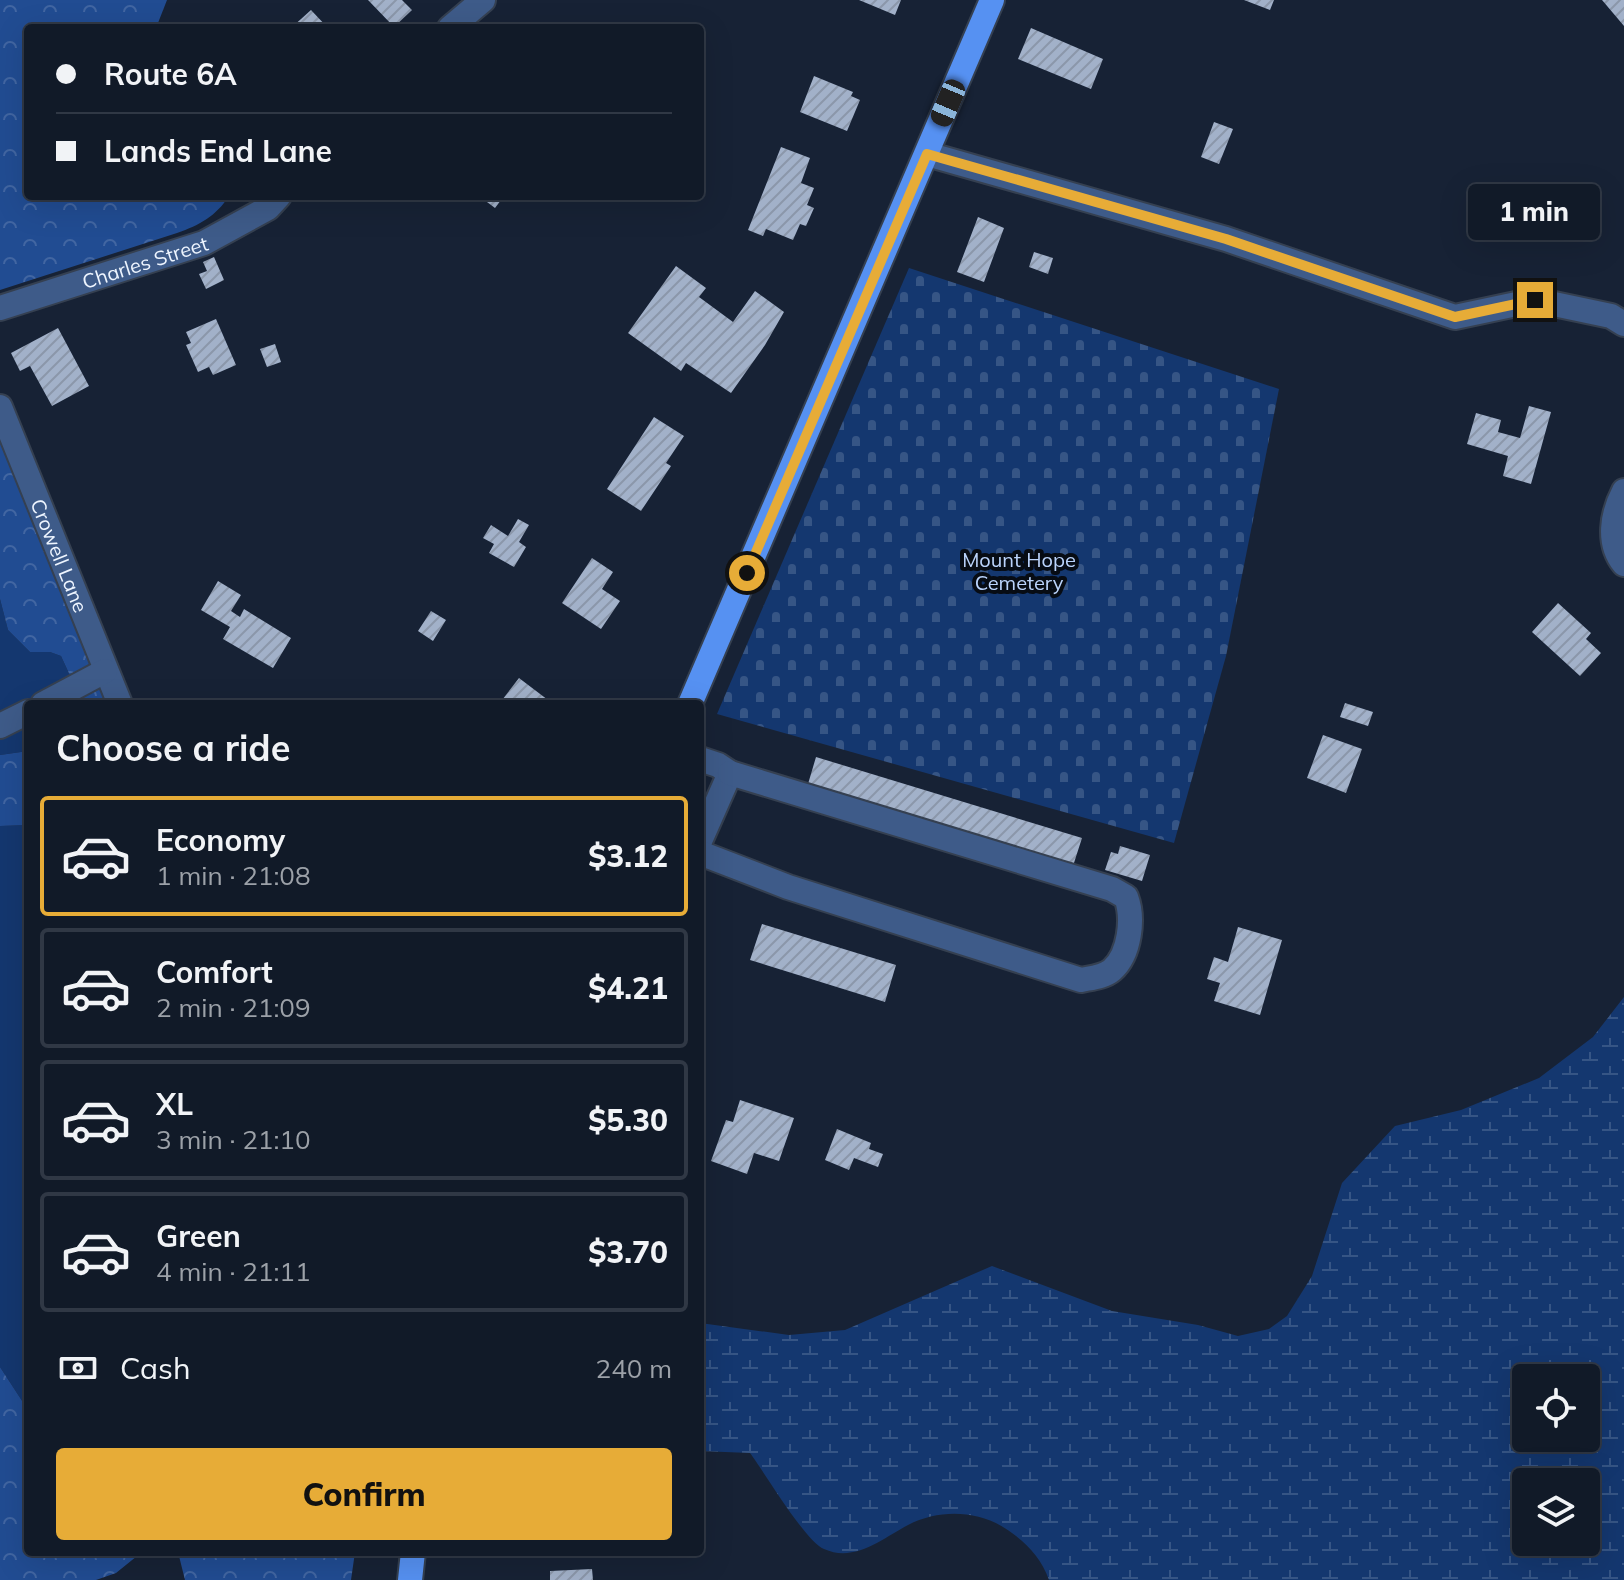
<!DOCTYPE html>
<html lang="en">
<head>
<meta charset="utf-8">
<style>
	:root { --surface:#111a28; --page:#1a2330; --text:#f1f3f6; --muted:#9ca1a8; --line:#303845; --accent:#e7ac37 }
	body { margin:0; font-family:Mulish,sans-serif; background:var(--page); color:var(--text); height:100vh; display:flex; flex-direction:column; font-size:30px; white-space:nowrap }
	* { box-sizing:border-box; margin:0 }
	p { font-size:26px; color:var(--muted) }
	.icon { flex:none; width:44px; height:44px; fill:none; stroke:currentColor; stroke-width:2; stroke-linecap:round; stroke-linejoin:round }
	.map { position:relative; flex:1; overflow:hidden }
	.side { position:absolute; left:24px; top:700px; width:680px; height:856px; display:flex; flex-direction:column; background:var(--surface); border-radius:8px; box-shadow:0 8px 32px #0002,0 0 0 2px var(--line) }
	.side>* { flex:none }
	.guide { position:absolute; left:24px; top:24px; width:680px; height:176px; border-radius:8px; box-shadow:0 8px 32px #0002,0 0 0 2px var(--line); display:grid; align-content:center; height:176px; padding:0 32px; background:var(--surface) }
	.fabs { position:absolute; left:1512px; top:1364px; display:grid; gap:16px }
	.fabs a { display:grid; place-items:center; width:88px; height:88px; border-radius:8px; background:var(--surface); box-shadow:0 8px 32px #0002,0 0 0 2px var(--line); font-size:40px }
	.end { position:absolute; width:36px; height:36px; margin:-18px; border:10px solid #e7ac37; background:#111; box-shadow:0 0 0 4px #111 }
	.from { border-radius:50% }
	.bubble { position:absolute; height:56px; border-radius:8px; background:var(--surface); box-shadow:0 8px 32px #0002,0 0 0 2px var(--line); font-size:26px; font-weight:800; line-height:56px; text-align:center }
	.car { position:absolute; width:24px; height:48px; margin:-24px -12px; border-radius:10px; box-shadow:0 0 6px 2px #0007; background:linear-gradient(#222 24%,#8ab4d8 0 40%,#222 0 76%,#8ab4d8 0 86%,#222 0) }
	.guide b { display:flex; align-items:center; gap:28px; height:76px; font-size:30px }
	.guide b+b { border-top:2px solid var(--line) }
	.guide i { width:20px; height:20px; background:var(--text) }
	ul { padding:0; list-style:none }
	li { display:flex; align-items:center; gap:24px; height:120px; margin:0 16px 12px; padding:0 16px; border:4px solid var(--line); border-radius:8px }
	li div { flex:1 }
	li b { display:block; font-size:30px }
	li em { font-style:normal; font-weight:800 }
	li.current { border-color:var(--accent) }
	li>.icon { width:72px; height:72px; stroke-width:1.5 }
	h2 { padding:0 32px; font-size:36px; line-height:96px }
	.pay { display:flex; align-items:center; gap:20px; height:88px; padding:0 32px; font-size:30px }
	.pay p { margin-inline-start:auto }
	.action { display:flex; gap:16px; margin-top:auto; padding:16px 32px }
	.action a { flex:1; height:92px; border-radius:8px; background:var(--accent); color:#111; font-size:32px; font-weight:800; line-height:92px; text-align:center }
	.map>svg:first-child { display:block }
</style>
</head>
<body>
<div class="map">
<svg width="1624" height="1580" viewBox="0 0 1624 1580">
	<defs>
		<pattern id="forest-crowns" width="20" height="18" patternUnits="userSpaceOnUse" patternTransform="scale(2)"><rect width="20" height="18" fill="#214c92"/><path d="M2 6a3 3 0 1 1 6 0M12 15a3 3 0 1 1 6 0" fill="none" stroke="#4266a2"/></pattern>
		<pattern id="wetland-marsh" width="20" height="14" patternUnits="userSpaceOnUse" patternTransform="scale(2)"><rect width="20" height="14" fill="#14376f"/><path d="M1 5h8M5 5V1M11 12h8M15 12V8" fill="none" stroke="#365585"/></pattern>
		<pattern id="cemetery-stones" width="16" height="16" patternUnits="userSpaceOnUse" patternTransform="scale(2)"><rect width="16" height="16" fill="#14376f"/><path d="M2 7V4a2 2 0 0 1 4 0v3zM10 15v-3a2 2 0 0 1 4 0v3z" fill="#365585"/></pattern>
		<pattern id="building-hatch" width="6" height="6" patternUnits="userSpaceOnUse" patternTransform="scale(2)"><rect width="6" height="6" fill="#a2b1c9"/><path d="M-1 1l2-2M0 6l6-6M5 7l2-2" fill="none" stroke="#8b97aa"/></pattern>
	</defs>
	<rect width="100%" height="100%" fill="#172235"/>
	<path fill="#14376f" d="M0 599 8 630 30 652H50L61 656 83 704H28V751L0 755Z
		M28 825V1410L0 1367V826Z"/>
	<path fill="url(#forest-crowns)" d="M0 0H167L156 28H28V196H229C216 216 200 225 177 233L0 290Z
		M0 440 30 503 106 704H83L61 656 50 652H30L8 630 0 599Z
		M28 751V825L0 826V755Z
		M0 1367 28 1410V1552H142L116 1573 96 1580H0Z
		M178 1552H355L351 1580H185Z"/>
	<path fill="url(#wetland-marsh)" fill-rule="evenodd" d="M1624 997V1580H1049C1042 1560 1029 1545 1012 1533 982 1510 941 1508 908 1525 883 1538 855 1563 824 1549 805 1541 765 1473 750 1453L700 1451V1323L789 1335 845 1330 992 1266 1112 1311 1198 1325 1238 1336 1269 1329 1287 1316 1312 1276 1342 1183 1395 1126 1461 1110 1539 1078 1593 1037ZM1526 1378H1586V1438H1526ZM1526 1482H1586V1542H1526Z"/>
	<path fill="url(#cemetery-stones)" d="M909 268 1279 389 1226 656 1174 843 717 714Z"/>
	<path fill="url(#building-hatch)" d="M368 0H402L412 10 394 27Z
		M859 0H901L895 15Z
		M1244 0H1274L1270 10Z
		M1602 0H1624V26Z
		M311 10 328 28H291Z
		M1031 28 1103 59 1091 89 1018 59Z
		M814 76 853 92 851 96 860 100 847 131 800 112Z
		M1214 122 1233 129 1219 164 1201 157Z
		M781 147 810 158 801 183 814 188 807 205 814 208 806 226 800 224 793 240 766 229 763 236 748 230Z
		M479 196H504L495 208Z
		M978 217 1004 228 984 282 957 272Z
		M1034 252 1053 258 1048 274 1029 267Z
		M214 257 224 280 206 289 199 274 207 271 203 262Z
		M676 266 706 288 699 297 733 322 755 291 784 312 765 345 731 393 686 363 681 371 628 333Z
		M216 319 236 365 213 375 209 367 198 372 186 345 191 343 186 332Z
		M58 328 89 386 52 406 30 366 20 371 11 353Z
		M275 344 281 362 267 367 260 349Z
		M1529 406 1551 412 1531 484 1503 476 1508 456 1467 444 1476 413 1501 420 1498 432 1520 438Z
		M654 417 684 436 666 463 671 466 641 511 607 489Z
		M518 519 529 525 519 542 526 547 514 567 489 553 494 544 483 538 491 525 508 536Z
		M592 558 613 572 602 589 620 601 601 629 562 603Z
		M218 581 241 595 231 611 240 617 244 609 291 638 273 668 223 639 230 627 201 610Z
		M1558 603 1591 633 1586 639 1601 653 1580 676 1532 632Z
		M431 611 446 620 433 641 418 631Z
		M519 678 548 700 545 704H499Z
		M1345 703 1373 712 1368 726 1340 717Z
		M1323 735 1362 749 1346 793 1307 778Z
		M816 757 1082 838 1073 866 808 784Z
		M1120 846 1150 855 1142 881 1105 870 1111 852 1118 854Z
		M762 924 896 965 885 1002 750 960Z
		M1238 927 1282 940 1260 1015 1214 1001 1220 983 1207 979 1214 957 1228 962Z
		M740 1100 794 1118 779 1161 754 1153 747 1174 711 1161 726 1120 733 1122Z
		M837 1129 871 1143 869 1149 883 1154 878 1167 854 1158 849 1170 825 1160Z
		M592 1569 593 1580H550V1571Z"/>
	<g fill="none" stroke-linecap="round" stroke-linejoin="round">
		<g stroke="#354051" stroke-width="28">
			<g id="minor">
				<path d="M450 28 483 0"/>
				<path d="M927 154 1226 239 1455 317 1535 300 1611 316 1624 324"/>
				<path id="s1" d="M0 308 204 243 268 208 279 196"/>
				<path id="s2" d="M0 407 120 704"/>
				<path d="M1624 491C1612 514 1607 543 1624 564"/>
				<path d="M43 704 105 671"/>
				<path d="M0 726 28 712"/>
				<path d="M700 759 718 765 730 773 700 841"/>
				<path d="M700 853 788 887 1081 980C1090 978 1104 977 1112 970 1130 954 1134 918 1126 897L1112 889 730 773"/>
			</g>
		</g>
		<g stroke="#354051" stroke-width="28">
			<path id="major" d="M690 704 992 0
				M410 1580 413 1552"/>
		</g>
		<use href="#minor" stroke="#3e5b89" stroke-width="24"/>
		<use href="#major" stroke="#5691f2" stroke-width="24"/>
	</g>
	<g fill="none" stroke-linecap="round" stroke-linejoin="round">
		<path stroke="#e7ac37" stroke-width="10" d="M747 573 927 154 1226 239 1455 317 1535 300"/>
	</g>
	<g text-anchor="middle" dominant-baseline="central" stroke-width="8" stroke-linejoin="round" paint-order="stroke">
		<g font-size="20" fill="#eef5ff" stroke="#070c14">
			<text stroke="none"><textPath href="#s1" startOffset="152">Charles Street</textPath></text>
			<text stroke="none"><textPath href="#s2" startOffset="160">Crowell Lane</textPath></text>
		</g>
		<g font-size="20" fill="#bbd4fc" stroke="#070c14">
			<text x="1019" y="559">Mount Hope<tspan x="1019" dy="23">Cemetery</tspan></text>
		</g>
	</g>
</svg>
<div class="fabs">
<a><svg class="icon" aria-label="locate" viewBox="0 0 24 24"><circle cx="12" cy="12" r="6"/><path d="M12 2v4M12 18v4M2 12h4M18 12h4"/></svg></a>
<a><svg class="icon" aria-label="layers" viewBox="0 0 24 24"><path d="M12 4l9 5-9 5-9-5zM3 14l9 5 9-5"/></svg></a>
</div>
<i class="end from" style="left:747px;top:573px"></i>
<i class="end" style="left:1535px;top:300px"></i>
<div class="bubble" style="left:1468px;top:184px;width:132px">1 min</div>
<i class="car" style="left:948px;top:103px;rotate:203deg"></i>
<div class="guide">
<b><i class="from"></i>Route 6A</b>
<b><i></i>Lands End Lane</b>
</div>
<section class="side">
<h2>Choose a ride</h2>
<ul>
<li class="current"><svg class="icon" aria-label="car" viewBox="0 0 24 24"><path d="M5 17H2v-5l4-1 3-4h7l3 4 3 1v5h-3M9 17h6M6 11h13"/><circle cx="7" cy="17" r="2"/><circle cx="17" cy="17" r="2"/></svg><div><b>Economy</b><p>1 min · 21:08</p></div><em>$3.12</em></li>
<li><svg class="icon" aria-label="car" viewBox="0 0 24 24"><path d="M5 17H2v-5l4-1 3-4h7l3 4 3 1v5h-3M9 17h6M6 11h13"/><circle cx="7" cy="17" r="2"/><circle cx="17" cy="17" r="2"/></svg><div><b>Comfort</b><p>2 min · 21:09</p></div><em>$4.21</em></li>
<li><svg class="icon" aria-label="car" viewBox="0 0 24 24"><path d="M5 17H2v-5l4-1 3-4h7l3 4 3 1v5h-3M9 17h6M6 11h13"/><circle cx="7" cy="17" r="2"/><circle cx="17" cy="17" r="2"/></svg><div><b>XL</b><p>3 min · 21:10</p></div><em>$5.30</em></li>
<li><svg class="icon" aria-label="car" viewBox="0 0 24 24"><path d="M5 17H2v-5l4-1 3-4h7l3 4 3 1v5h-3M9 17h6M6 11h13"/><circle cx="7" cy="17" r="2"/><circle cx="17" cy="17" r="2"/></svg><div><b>Green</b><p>4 min · 21:11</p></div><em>$3.70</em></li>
</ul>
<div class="pay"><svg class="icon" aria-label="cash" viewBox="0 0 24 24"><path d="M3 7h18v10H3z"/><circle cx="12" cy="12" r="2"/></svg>Cash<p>240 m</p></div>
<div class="action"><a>Confirm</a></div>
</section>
</div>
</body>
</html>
